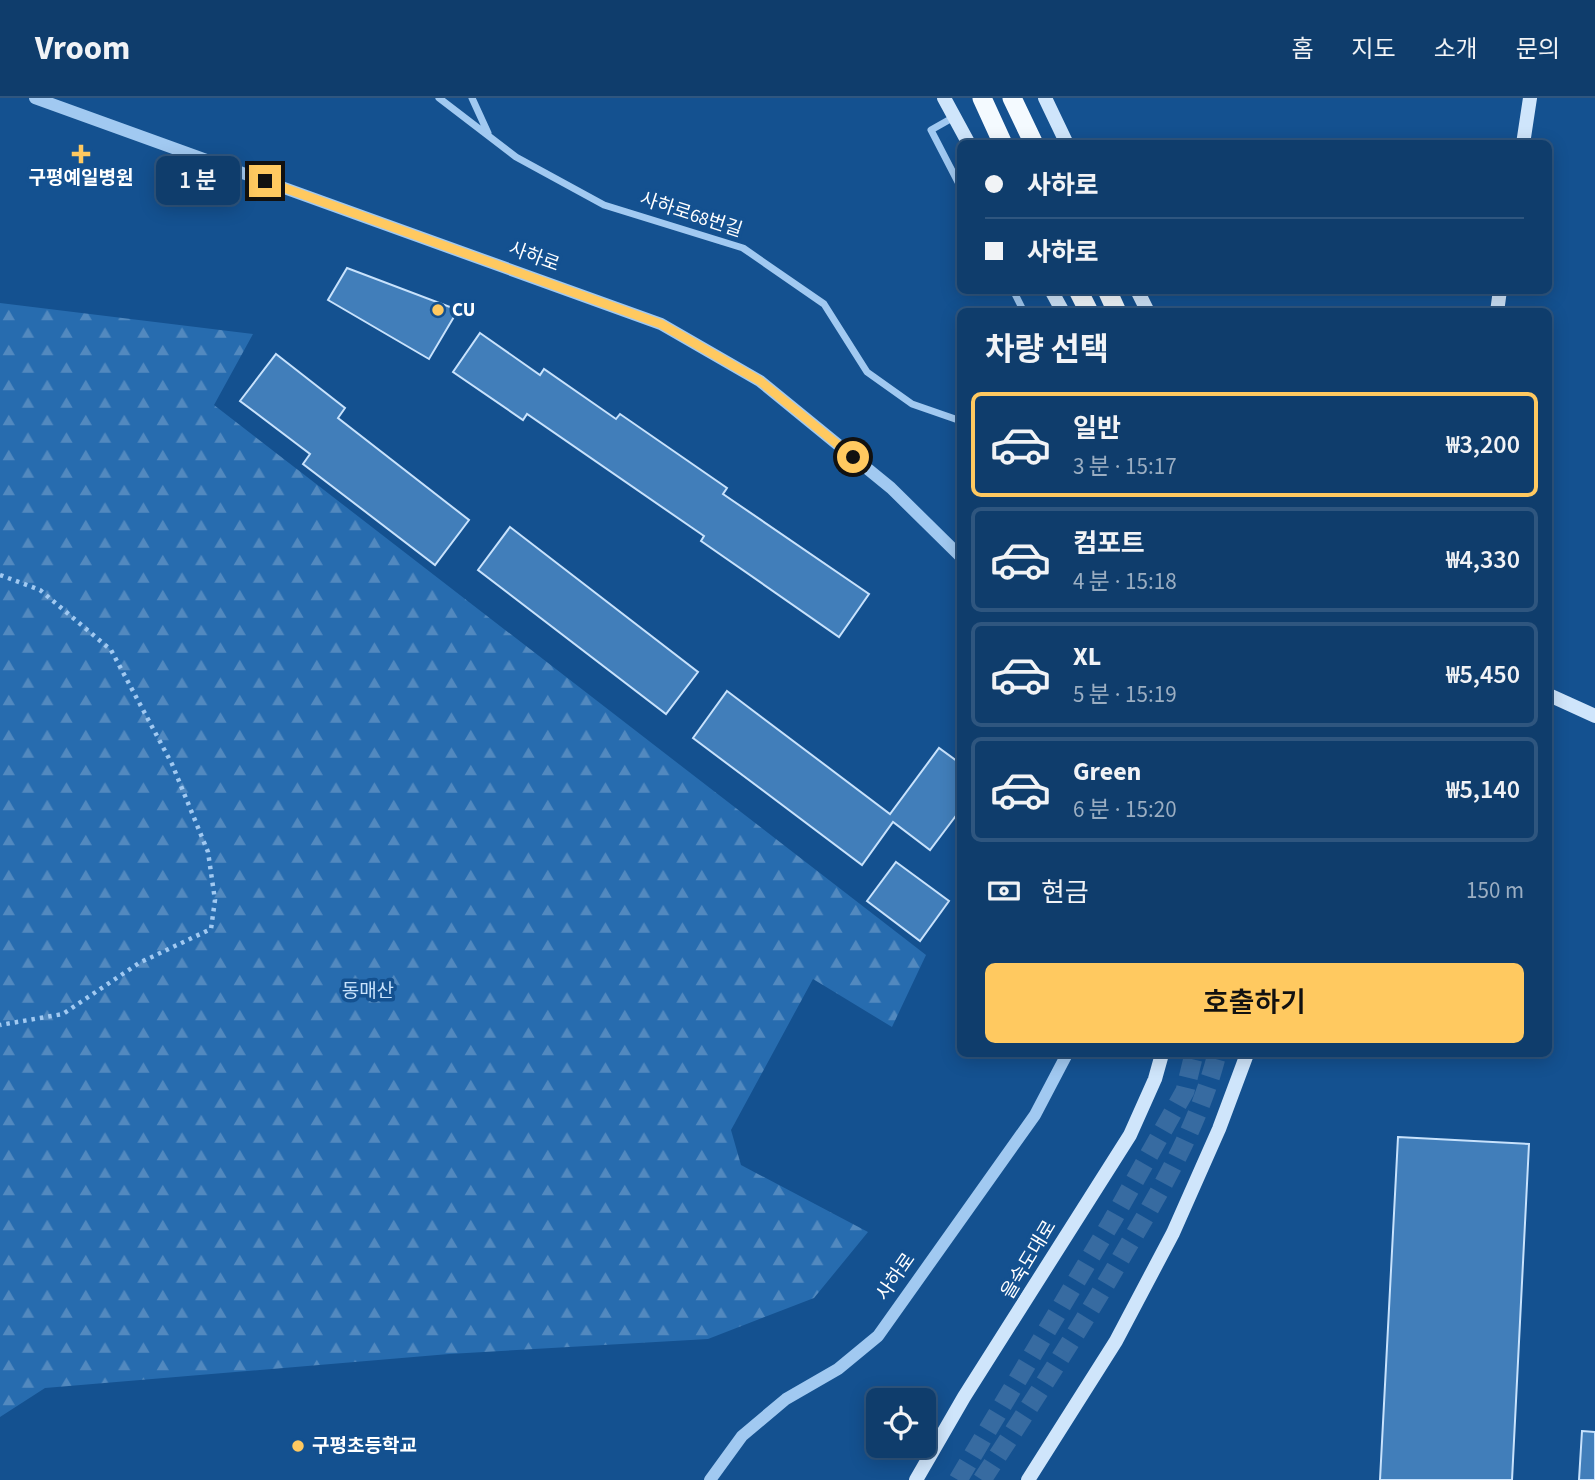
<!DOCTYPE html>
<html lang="ko">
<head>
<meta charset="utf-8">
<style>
	:root { --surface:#0f3d6c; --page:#184472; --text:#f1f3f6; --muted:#9baec2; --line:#2f567f; --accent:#ffc960 }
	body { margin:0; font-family:"Source Sans 3","Noto Sans KR",sans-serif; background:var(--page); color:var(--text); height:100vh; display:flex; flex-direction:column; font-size:26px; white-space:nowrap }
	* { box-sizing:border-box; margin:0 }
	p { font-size:23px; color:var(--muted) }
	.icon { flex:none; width:38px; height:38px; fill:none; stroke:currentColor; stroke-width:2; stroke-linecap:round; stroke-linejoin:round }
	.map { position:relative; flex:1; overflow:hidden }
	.sheet { position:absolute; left:957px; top:210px; width:595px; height:749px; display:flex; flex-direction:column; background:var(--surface); border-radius:10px; box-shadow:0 4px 18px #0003,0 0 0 2px var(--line) }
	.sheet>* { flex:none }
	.hud { position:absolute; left:957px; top:42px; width:595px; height:154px; border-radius:10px; box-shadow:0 4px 18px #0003,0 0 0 2px var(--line); display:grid; align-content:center; height:154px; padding:0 28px; background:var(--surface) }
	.fabs { position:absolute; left:866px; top:1290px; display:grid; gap:14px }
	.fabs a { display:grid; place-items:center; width:70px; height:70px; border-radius:10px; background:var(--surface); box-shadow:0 4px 18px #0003,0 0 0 2px var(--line); font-size:35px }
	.end { position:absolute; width:32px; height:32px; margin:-16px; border:9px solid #ffc960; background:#111; box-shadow:0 0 0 4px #111 }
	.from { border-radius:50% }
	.bubble { position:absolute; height:49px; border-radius:10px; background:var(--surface); box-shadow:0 4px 18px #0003,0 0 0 2px var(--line); font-size:23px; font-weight:600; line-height:49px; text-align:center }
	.hud b { display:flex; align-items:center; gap:24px; height:66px; font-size:26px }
	.hud b+b { border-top:2px solid var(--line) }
	.hud i { width:18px; height:18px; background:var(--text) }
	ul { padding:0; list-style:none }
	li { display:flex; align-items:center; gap:21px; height:105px; margin:0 14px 10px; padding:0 14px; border:4px solid var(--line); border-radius:10px }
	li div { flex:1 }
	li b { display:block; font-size:26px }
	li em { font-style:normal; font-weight:600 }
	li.selected { border-color:var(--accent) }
	li>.icon { width:63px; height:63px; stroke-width:1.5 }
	h2 { padding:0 28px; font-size:32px; line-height:84px }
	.pay { display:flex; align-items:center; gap:18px; height:77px; padding:0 28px; font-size:26px }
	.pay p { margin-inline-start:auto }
	.button { display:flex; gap:14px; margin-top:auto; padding:14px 28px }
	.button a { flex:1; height:80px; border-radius:10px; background:var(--accent); color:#111; font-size:28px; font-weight:600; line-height:80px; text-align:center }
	header { display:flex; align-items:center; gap:42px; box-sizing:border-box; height:98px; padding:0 35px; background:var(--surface); border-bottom:2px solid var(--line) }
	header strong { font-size:33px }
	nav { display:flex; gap:38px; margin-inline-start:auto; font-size:24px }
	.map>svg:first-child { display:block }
</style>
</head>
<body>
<header>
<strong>Vroom</strong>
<nav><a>홈</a><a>지도</a><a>소개</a><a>문의</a></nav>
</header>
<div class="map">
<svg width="1595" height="1382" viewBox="0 0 1595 1382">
	<defs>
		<pattern id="forest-firs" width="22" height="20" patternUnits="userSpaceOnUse" patternTransform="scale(1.75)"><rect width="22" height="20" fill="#276caf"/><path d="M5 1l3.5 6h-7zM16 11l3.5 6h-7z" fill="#5289bf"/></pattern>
	</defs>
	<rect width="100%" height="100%" fill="#145190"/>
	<path fill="url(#forest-firs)" d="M0 205 253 236 214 307 926 857 892 929 813 881 731 1032 741 1067 868 1134 814 1200 708 1241 449 1256 45 1290 0 1319Z"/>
	<path fill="#417eba" stroke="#c8e2fc" stroke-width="2" d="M347 170 458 212 429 261 328 202Z
		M480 235 540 277 544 271 616 321 620 316 727 390 723 396 869 496 839 539 701 443 704 438 527 316 523 322 453 274Z
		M276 256 345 310 338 320 469 422 435 467 303 366 310 356 240 303Z
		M510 429 698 574 666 616 478 472Z
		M727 593 890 716 939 650 961 666V711L930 752 893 724 862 767 693 640Z
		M896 764 949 803 920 843 867 803Z
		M1398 1039 1529 1046 1512 1382H1380Z
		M1582 1333 1595 1334V1382H1579Z"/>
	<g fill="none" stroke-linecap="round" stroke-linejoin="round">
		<path stroke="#376ba1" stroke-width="19" stroke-dasharray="19 10" stroke-linecap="butt" d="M958 1382 1112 1123 1185 993 1194 956
			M982 1382C1032 1305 1082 1228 1128 1148 1164 1087 1200 1023 1217 956"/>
		<path stroke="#a1c9f1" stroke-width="4.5" stroke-dasharray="3.5 5" stroke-linecap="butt" d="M0 477 40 492 111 552 172 666 208 754 215 802 211 831 139 865 63 916 0 927"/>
		<path stroke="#a1c9f1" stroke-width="7" d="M439 0 516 59 604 107 743 150 824 206 867 274 912 306 961 323
			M472 0 488 35
			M954 19 931 32 961 90
			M1013 192 1024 214"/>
		<path stroke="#a1c9f1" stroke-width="12" d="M35 0 661 226 760 283 891 390 961 459
			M710 1382 742 1338 786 1301 838 1271 878 1238 1035 1017 1067 956"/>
		<path stroke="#cfe5fb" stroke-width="14" d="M944 0 969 46
			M1045 0 1067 46
			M1523 46 1530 0
			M1051 192 1063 214
			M1137 192 1148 214
			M1497 214 1500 192
			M1549 597 1595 618
			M916 1382 964 1299 1130 1037 1155 981 1162 956
			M1028 1382 1116 1243 1173 1135 1219 1031 1247 956"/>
		<path stroke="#f4faff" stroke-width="19" d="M982 0 1003 46
			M1012 0 1034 46
			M1078 192 1089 214
			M1107 192 1117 214"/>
	</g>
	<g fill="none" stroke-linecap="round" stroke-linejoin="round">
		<path stroke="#ffc960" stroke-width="9" d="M265 83 661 226 760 283 853 359"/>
	</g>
	<g fill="#ffc960" stroke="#145190" stroke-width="2.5">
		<path d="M77.5 45.5h7v7h7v7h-7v7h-7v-7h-7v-7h7z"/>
		<circle cx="438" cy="212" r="7"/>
		<circle cx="298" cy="1348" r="7"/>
	</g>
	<g text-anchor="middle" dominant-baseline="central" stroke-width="7" stroke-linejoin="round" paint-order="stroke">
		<g font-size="19" font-weight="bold" fill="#fff" stroke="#145190" text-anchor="start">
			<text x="81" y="80" text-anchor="middle">구평예일병원</text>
			<text x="452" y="212">CU</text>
			<text x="312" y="1348">구평초등학교</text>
		</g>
		<g font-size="19" fill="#fff" stroke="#145190">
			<text transform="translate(691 117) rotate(18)">사하로68번길</text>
			<text transform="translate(534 159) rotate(20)">사하로</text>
			<text transform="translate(1029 1162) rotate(-59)">을숙도대로</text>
			<text transform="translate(896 1179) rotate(-55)">사하로</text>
		</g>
		<g font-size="19" fill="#c8e2fc" stroke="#145190">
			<text x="368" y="893">동매산</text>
		</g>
	</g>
</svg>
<div class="fabs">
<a><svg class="icon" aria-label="locate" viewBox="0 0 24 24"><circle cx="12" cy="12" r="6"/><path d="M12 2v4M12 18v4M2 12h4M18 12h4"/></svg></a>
</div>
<i class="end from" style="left:853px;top:359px"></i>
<i class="end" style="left:265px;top:83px"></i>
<div class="bubble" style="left:156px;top:58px;width:84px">1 분</div>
<div class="hud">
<b><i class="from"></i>사하로</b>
<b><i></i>사하로</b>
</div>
<section class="sheet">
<h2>차량 선택</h2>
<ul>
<li class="selected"><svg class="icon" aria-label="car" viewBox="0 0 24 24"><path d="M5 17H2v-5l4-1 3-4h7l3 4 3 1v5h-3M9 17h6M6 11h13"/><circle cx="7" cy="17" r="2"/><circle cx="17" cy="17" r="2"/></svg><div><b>일반</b><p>3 분 · 15:17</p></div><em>₩3,200</em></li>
<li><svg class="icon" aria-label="car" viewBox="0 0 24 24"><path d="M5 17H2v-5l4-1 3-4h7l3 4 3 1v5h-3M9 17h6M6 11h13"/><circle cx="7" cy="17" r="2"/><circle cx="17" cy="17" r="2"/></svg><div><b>컴포트</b><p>4 분 · 15:18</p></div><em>₩4,330</em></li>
<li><svg class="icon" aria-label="car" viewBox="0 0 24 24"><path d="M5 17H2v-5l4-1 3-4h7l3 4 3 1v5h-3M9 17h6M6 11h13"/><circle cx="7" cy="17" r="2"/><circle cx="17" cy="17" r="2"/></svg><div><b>XL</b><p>5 분 · 15:19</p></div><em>₩5,450</em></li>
<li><svg class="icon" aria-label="car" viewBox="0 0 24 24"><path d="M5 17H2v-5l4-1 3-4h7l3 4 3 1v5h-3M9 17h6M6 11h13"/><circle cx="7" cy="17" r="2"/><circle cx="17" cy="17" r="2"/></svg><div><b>Green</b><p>6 분 · 15:20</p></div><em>₩5,140</em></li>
</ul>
<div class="pay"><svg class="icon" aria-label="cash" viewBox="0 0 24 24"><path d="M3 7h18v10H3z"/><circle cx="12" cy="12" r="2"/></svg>현금<p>150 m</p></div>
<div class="button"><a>호출하기</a></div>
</section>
</div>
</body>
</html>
